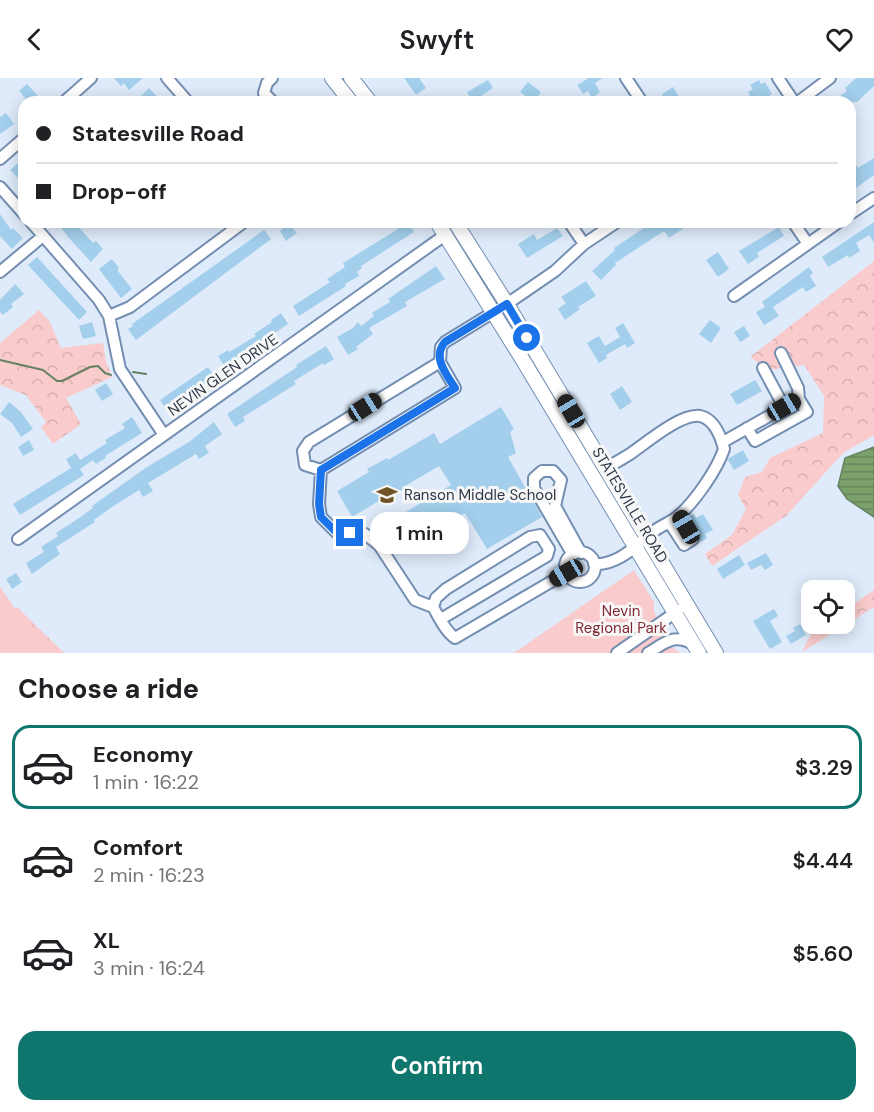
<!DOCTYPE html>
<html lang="en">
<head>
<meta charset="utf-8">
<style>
	:root { --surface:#fff; --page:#f2f2f2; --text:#202124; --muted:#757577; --line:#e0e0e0; --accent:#0f766e }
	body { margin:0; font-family:"DM Sans",sans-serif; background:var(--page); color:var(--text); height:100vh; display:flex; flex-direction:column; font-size:22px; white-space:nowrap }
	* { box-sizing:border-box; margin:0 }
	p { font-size:20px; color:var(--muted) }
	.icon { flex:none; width:33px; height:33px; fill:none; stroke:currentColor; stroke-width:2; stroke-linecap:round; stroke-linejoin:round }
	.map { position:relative; height:575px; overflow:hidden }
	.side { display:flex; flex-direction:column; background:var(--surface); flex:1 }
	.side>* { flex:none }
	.guide { position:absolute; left:18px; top:18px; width:838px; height:132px; border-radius:18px; box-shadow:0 3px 15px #0003; display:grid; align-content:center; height:132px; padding:0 18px; background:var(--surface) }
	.controls { position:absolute; left:801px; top:502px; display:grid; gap:12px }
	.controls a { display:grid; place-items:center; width:54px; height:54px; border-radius:12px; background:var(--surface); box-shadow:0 3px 15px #0003; font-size:30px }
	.end { position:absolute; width:27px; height:27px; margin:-14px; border:8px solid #1a73e8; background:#fff; box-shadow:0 0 0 3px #fff }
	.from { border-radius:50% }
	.bubble { position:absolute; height:42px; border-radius:18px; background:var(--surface); box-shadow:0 3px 15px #0003; font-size:20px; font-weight:600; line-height:42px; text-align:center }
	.car { position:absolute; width:18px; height:36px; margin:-18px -9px; border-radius:8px; box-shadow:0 0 4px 2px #0007; background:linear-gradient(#222 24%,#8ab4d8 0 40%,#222 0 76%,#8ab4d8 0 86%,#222 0) }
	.guide b { display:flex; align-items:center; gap:21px; height:57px; font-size:22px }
	.guide b+b { border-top:2px solid var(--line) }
	.guide i { width:15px; height:15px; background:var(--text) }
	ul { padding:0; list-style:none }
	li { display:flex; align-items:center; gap:18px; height:84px; margin:0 12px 9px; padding:0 6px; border:3px solid transparent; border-radius:18px }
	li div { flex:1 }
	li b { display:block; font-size:22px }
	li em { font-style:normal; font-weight:600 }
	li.selected { border-color:var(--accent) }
	li>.icon { width:54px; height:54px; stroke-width:1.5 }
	h2 { padding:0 18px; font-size:27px; line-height:72px }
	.primary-button { display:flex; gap:12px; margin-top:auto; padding:12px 18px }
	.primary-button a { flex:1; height:69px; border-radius:18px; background:var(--accent); color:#fff; font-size:24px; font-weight:600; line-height:69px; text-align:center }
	header { display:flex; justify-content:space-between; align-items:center; height:78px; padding:0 18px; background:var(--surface); font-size:27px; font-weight:600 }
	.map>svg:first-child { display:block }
</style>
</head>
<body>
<header><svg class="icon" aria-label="back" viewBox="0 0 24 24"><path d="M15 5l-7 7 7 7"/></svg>Swyft<svg class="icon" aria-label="heart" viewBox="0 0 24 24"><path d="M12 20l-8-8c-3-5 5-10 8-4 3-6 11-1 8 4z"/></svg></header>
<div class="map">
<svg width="874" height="575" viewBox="0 0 874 575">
	<defs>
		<pattern id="forest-crowns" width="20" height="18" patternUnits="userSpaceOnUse" patternTransform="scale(1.5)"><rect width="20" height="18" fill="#f9cbcc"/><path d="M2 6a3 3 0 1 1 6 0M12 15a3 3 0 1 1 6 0" fill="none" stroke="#d6afb1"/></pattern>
		<pattern id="water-rules" width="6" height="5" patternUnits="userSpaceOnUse" patternTransform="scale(1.5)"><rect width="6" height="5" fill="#7ca26c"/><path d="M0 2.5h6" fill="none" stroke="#66855b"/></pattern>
	</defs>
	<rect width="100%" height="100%" fill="#dfebfa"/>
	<path fill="url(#forest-crowns)" d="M874 183V357L843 375 786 438 712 488 705 476 732 457 746 431 738 417 745 399 762 394 770 380 823 355 824 318 804 287 768 292 750 279Z
		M39 232 50 244 61 270 103 265 106 283 112 299 66 320 81 346 53 366 41 349 46 344 26 317 0 307V265Z
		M0 509 15 531 18 530 64 575H0Z
		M874 512V529L802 574C815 548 815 546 844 546L845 532Z"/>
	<path fill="#f9cbcc" d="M634 492 654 524V534L674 571 681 575H514Z
		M0 509 15 531 18 530 45 575H0Z"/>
	<path fill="url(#water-rules)" stroke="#648261" stroke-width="1.5" d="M874 369V439L847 421 838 408 845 380Z"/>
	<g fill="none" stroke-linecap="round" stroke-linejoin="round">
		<path stroke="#648261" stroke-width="2" d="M0 282 43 292 57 303H62L90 289 98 288 105 295 111 297
			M133 294 146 296"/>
	</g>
	<path fill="#a3cfec" d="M114 0H143L129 12 124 5 121 8Z
		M404 0H419L426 10 416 17Z
		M589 0H603L595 5 600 14 592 20 588 13 583 16 577 7Z
		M856 0H874V8L857 24H831L847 13 845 10Z
		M488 2 493 10 473 23 467 14Z
		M759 2 761 6 765 4 772 16 759 24H739L750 17 748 14 753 11 750 7Z
		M528 4 541 14 534 24 520 14Z
		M27 6 41 21 37 24H29L19 13Z
		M673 9 682 24H666L662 16Z
		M149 10 162 24H145L140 19Z
		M6 35 14 46 0 56V39Z
		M874 80V97L853 112 850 108V90L856 87 858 90Z
		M21 83 24 86V99L20 102 10 92Z
		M0 136 11 152 13 150 23 160 12 171 0 158Z
		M57 144H74L93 165 96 163 103 171 91 184 68 159Z
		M287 144 297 155 286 163 280 153 283 151 281 148Z
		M403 144H408L414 154 361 188 362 190 357 194 359 198 345 206 346 208 299 238 293 228 330 204 327 201 345 189 343 185 398 151 396 148Z
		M660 144H681L684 150 669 160 664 153 615 185 616 187 601 202 592 193 615 172 614 170 650 146 652 150Z
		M874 144V165L869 157 856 165 860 173 849 180 848 177 828 189 822 179Z
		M779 149 784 158 757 175 759 179 748 186 739 173Z
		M557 150 563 158 527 180 518 166 534 156 537 162Z
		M264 152 271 161 136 262 128 251 133 248 132 246Z
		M718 174 729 191 718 199 706 182Z
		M37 179 87 234 79 242 28 187Z
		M112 181 119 190 117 192 132 211 121 220 99 191Z
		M436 188 445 201 405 224 407 228 369 250 373 256 356 269 358 271 348 277 337 259 353 250 358 244 361 248 374 238 372 235 390 224 388 221Z
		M809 189 813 195 810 198 816 208 806 214 803 209 773 229 779 238 764 247 756 234 765 229 762 224Z
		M586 203 596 218 578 229 580 231 565 242 558 231 566 225 561 219Z
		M15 206 24 216 11 226 13 229 3 237 0 234V222Z
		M281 235 288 246 253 270 254 272 235 284 236 286 227 292 218 278 228 272 229 274 256 258 254 256 272 244 271 242Z
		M710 242 721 250 711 265 699 256Z
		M92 244 96 258 83 261 79 248Z
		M623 245 635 265 627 270 625 266 606 277 607 280 599 285 587 265 599 258 605 268 620 259 615 250Z
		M744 248 750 258 740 264 734 254Z
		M326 268 334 281 324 287 323 285 294 303 296 306 243 339 245 343 235 349 227 336 297 289 296 287Z
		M208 289 215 299 199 310 200 312 167 332 160 322Z
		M755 302 762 313 737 327 730 316Z
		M106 305 113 316 102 323 95 312Z
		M622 308 632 324 620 332 610 316Z
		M9 324 21 334 33 351 21 359 12 345 0 336Z
		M501 329 514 351 510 354 516 375 508 379 542 439 487 471 465 435 394 476 379 450 451 407 439 388 405 408 407 411 396 417 394 414 352 439 337 413 369 394 367 391 387 380 388 382 434 355 440 366Z
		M132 339 142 355 105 378 106 380 96 386 93 382 80 391 84 397 20 437 13 426 71 390 66 381 76 375 80 382 107 365 105 362 125 350 122 346Z
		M214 344 222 356 205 368 209 375 199 381 196 376 148 405 153 413 143 419 139 412 112 429 94 442 95 444 56 469 60 476 32 496 26 485 44 474 41 469 58 458 56 455 76 442 93 430 92 428 147 389 189 364Z
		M29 362 34 372 23 378 18 369Z
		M743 372 749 383 734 392 728 382 729 380Z
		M694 436 696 440 703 436 713 452 705 456 707 460 701 464 689 439Z
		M766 475 773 487 765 492 761 487 751 492 747 485Z
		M739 477 745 487 723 501 717 491Z
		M16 495 22 504 12 511 6 501Z
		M774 531 778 538 770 543 782 564 770 571 753 543Z
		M800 546 806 557 791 566 786 558 795 553 793 550Z"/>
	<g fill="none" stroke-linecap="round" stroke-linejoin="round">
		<g stroke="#748eb2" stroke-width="14">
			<path id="minor" d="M167 0 188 24
				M272 0 267 5 264 15 273 24
				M626 0 642 24
				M778 0 794 24
				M64 24 91 0
				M798 24 830 0
				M0 81 24 60
				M0 109 24 136
				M850 136 874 120
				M31 144 99 222 109 238 120 291 164 357
				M569 144 584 166
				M793 144 808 166
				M0 194 43 158
				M734 218 839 144
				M109 238 130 229 244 144
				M440 284 455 310 321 392 305 387 303 373 309 364Z
				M440 284 441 269 445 264 507 226 555 193 584 166 617 144
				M763 290 784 329
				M747 350 755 363 807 334 799 321 798 310 781 275
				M723 364 799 321
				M321 392 319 426 321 439 336 454 365 456 379 467 415 522 433 529
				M669 444 684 467 693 461 679 437
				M18 461 445 157
				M565 489a15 15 0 1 1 30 0a15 15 0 1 1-30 0Z
				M573 477 534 410V400L542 393H553L561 402 555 428 581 475
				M594 486C617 488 637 467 653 454 660 448 669 445 677 439 694 425 717 392 724 371 721 359 714 341 700 338 681 335 646 365 630 376 622 381 614 386 605 390
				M441 541 547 478 549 471 540 457 530 459 446 511 436 520 433 529C439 539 445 553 455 560L566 495
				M617 575 679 532
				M648 575C665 565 674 555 693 566"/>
		</g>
		<g stroke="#748eb2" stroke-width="16">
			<path id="major" d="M332 0 351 24
				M351 0 370 24
				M437 144 524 284 699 575
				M455 144 507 226 716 575"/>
		</g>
		<use href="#minor" stroke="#fff" stroke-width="10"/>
		<use href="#major" stroke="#fff" stroke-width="14"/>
	</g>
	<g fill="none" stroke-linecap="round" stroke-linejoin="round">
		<path stroke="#1a73e8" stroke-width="8" d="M350 455 336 454 321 439 319 426 321 392 455 310C446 296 432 279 445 264L507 226 527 260"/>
	</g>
	<defs>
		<g id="school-bare" transform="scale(1.62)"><path d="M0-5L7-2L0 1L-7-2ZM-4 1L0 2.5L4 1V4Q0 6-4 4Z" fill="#705427" stroke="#f7f7f7" stroke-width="2.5" paint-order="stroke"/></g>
	</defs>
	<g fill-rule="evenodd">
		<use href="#school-bare" x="387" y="417"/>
	</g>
	<g text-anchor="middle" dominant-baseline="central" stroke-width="6" stroke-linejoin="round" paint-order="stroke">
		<g font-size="15" fill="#2d3848" stroke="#f7f7f7">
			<text transform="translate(223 297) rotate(-35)">NEVIN GLEN DRIVE</text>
			<text transform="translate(630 427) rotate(59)">STATESVILLE ROAD</text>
		</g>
		<g font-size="15" fill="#2d3848" stroke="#f7f7f7" text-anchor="start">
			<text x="404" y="417">Ranson Middle School</text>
		</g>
		<g font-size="15" fill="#802a34" stroke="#f7f7f7">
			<text x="621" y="533">Nevin<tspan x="621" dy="17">Regional Park</tspan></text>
		</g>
	</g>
</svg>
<div class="controls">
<a><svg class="icon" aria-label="locate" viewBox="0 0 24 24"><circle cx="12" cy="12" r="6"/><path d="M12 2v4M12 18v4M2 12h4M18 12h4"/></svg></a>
</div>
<i class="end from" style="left:527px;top:260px"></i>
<i class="end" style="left:350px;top:455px"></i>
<div class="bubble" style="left:370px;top:434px;width:99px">1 min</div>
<i class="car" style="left:365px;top:329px;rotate:58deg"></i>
<i class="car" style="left:784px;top:329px;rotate:60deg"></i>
<i class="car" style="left:571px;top:333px;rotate:329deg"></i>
<i class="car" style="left:686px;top:449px;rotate:330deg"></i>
<i class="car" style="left:566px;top:495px;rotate:240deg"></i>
<div class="guide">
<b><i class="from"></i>Statesville Road</b>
<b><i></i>Drop-off</b>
</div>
</div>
<section class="side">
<h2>Choose a ride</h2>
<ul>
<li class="selected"><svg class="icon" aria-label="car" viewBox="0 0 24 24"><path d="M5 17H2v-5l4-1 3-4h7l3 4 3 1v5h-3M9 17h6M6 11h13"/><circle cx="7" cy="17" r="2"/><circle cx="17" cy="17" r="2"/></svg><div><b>Economy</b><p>1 min · 16:22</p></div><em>$3.29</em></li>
<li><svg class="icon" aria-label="car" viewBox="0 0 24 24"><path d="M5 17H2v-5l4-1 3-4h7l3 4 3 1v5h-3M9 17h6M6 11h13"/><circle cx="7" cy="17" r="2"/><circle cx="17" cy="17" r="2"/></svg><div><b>Comfort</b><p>2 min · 16:23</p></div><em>$4.44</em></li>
<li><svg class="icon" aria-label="car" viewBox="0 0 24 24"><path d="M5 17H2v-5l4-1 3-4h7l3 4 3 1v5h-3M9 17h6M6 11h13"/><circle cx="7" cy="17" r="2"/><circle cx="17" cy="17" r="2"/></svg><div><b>XL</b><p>3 min · 16:24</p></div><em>$5.60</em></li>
</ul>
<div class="primary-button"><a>Confirm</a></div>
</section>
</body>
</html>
